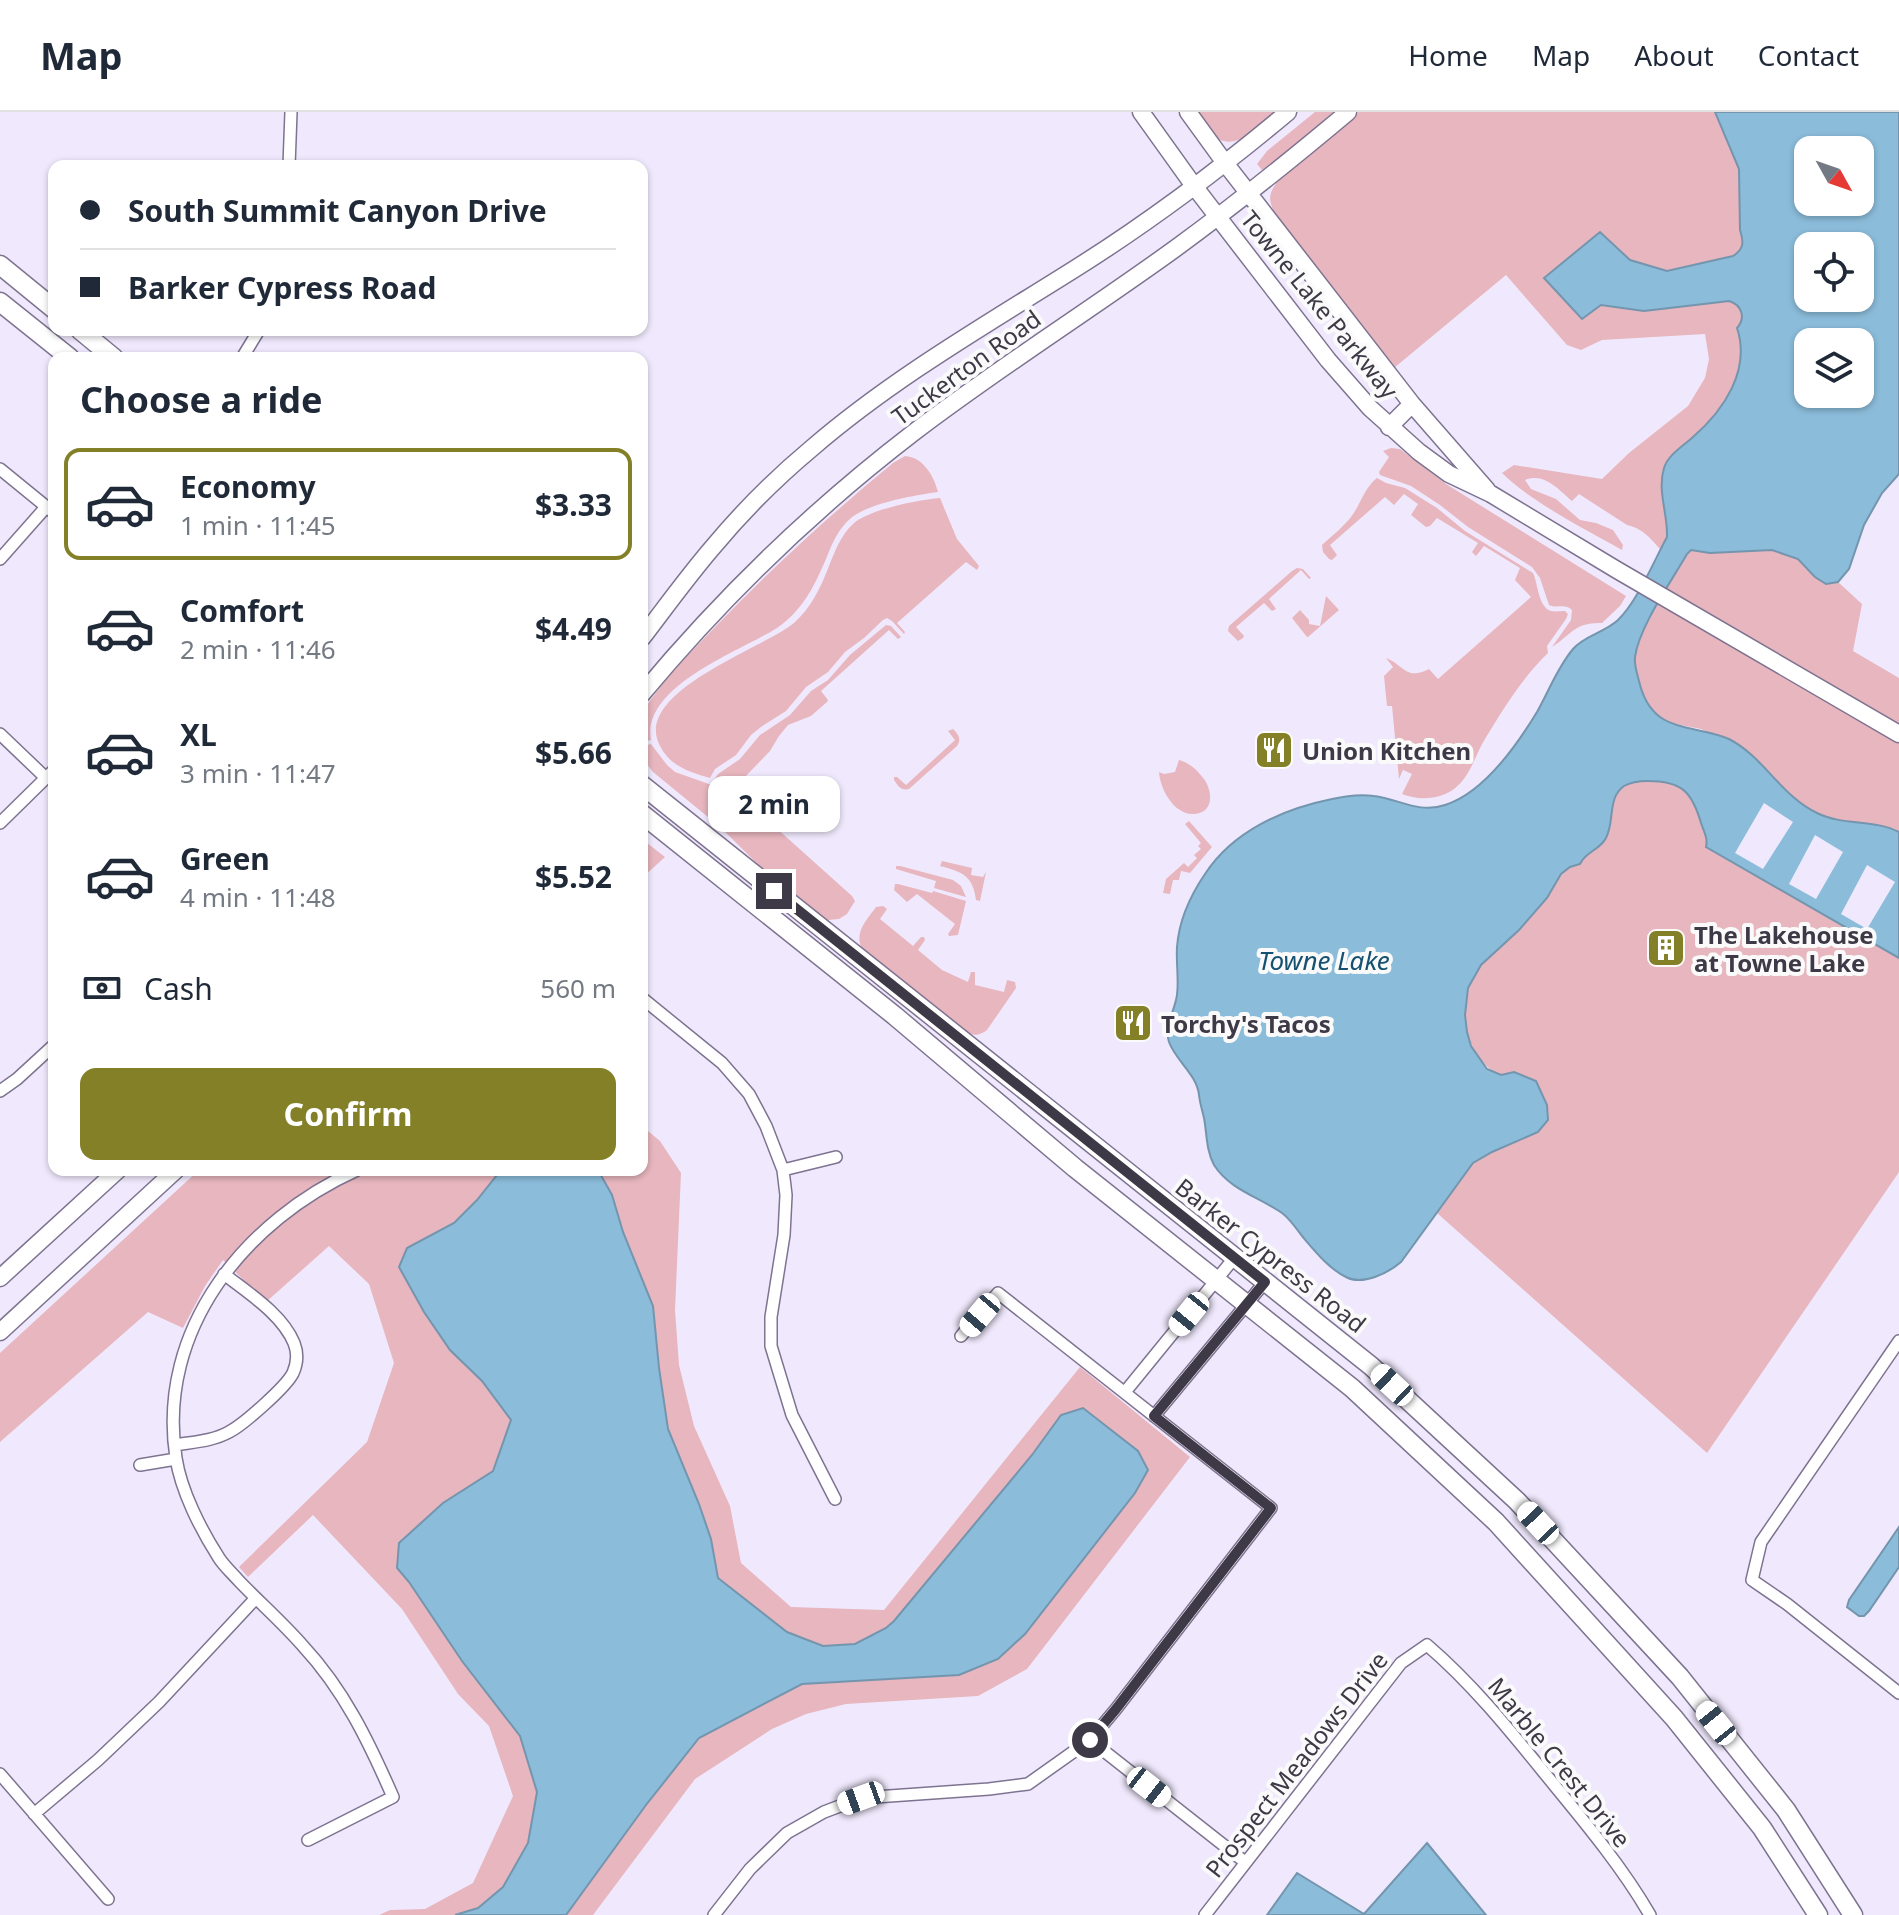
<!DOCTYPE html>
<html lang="en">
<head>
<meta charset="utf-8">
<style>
	:root { --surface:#fff; --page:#f6f6f7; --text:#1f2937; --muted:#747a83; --line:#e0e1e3; --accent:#838028 }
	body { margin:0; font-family:"Noto Sans",sans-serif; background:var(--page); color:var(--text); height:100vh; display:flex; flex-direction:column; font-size:30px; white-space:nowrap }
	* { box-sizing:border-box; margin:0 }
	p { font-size:26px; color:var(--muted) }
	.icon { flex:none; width:44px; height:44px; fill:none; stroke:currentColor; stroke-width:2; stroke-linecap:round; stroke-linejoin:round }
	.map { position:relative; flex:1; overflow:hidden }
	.drawer { position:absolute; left:48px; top:240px; width:600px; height:824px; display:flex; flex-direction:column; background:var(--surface); border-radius:16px; box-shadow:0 2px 6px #0004 }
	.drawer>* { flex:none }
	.hud { position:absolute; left:48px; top:48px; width:600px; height:176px; border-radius:16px; box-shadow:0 2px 6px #0004; display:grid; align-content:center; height:176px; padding:0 32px; background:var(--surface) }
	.needle { width:52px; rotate:130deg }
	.tools { position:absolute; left:1794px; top:24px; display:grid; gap:16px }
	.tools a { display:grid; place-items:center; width:80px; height:80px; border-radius:16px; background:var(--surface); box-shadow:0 2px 6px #0004; font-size:40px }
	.end { position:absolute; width:36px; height:36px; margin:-18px; border:10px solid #3e3946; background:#fff; box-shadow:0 0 0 4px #fff }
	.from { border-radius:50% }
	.bubble { position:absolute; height:56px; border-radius:16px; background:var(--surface); box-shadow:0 2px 6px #0004; font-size:26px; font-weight:700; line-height:56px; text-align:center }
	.car { position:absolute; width:24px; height:48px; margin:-24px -12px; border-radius:10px; box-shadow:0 0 6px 2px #0007; background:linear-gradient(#fff 24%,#345 0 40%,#fff 0 76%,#345 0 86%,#fff 0) }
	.hud b { display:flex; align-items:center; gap:28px; height:76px; font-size:30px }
	.hud b+b { border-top:2px solid var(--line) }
	.hud i { width:20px; height:20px; background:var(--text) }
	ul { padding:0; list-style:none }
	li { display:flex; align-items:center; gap:24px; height:112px; margin:0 16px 12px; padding:0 16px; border:4px solid transparent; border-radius:16px }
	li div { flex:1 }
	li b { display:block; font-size:30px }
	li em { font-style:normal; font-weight:700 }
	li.selected { border-color:var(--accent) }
	li>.icon { width:72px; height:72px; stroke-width:1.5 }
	h2 { padding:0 32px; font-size:36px; line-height:96px }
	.pay { display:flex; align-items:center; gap:20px; height:88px; padding:0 32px; font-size:30px }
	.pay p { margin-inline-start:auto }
	.action { display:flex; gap:16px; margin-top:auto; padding:16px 32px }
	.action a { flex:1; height:92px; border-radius:16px; background:var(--accent); color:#fff; font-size:32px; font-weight:700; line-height:92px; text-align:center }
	header { display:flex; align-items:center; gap:48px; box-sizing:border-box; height:112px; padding:0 40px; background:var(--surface); border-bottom:2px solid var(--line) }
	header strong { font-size:38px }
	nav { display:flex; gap:44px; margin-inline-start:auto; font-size:28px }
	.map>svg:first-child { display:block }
</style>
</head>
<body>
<header>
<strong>Map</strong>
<nav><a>Home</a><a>Map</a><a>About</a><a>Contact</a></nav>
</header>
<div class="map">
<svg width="1899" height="1803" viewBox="0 0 1899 1803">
	<rect width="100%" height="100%" fill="#f0e9fd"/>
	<path fill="#e7b6be" d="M1198 0H1276C1260 13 1234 43 1213 23 1207 17 1202 7 1198 0Z
		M1315 0H1333L1275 51 1262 58 1257 52 1267 39Z
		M1359 0H1715L1739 57 1740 118C1744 130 1744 137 1733 144L1667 159 1630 148 1601 193 1644 199 1730 189C1742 193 1746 206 1737 216 1753 265 1716 304 1684 335 1678 341 1666 349 1664 357 1656 380 1672 409 1666 426 1665 430 1662 433 1660 437 1650 426 1642 416 1627 413L1579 382 1572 389C1559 378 1544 360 1525 368L1531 377 1556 387 1580 408 1596 411 1613 418 1623 433 1622 438C1585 417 1531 390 1502 361L1514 353 1602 367 1629 341 1688 294 1705 266 1709 247 1705 222 1602 228 1581 238 1567 233 1506 163 1394 256 1274 100C1267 84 1270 81 1279 67Z
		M1391 336 1400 337 1446 372 1626 484 1620 494 1602 511C1575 510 1572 522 1552 535L1571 508 1572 498C1565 491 1557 497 1549 493L1540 466 1532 455 1468 415 1440 393 1411 374 1380 363 1379 360 1389 345 1383 339Z
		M905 344C923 345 934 364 938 380 916 383 869 391 851 406 838 417 832 432 826 447 814 475 802 499 777 516 741 539 641 574 651 628L642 630V601L645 596C665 566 692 539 717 513 773 455 831 402 893 351Z
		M1377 366 1386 371 1405 376 1437 396 1465 419 1533 461C1538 471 1538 495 1551 499 1556 500 1561 499 1565 499L1568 502 1566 507 1547 534 1548 541C1523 565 1503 597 1485 627 1474 645 1470 667 1451 679 1436 688 1417 688 1402 682L1412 662 1403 658 1399 667 1392 594H1387L1384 564 1393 555 1386 546C1404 553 1406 569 1429 557L1438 567 1531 485 1515 468 1520 456 1484 434 1476 444 1472 440 1478 431 1437 406 1430 414 1426 415 1411 403 1418 392 1404 382 1394 393 1385 385 1330 433 1337 443 1332 448 1329 447 1323 440 1322 433C1332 424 1343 415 1351 405 1361 392 1364 376 1377 366Z
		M940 386 957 427 979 454 977 458 966 450 897 511 905 520 904 522 892 509 887 506 883 508 864 526 845 540 828 560 806 575 786 599 761 615 751 623 736 643 715 657 710 666C689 660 670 654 660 634 631 580 764 536 794 511 811 496 821 475 829 454 835 439 841 423 853 412 869 397 919 388 940 386Z
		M1692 438 1710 441 1772 438 1798 447 1815 465 1826 472 1838 470 1862 492 1853 539 1899 566V720L1895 717 1844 710 1816 701 1790 683 1750 641 1701 617 1671 611 1660 605 1652 597 1640 576 1634 549 1639 525 1687 442Z
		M1297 456 1303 457 1311 466 1309 467 1301 458 1269 487 1276 497 1272 499 1264 491 1236 515 1244 524 1243 526 1238 529 1228 519 1229 514 1292 459Z
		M1326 484 1339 498 1308 525H1307L1292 506 1300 498 1309 508V512L1320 514Z
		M886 513 891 514 901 525 898 527 889 518 821 579 828 588 827 590 811 604 788 613 779 624 770 639 743 667 741 681 715 667 718 662 740 647 760 623 790 603 811 579 828 568 850 543Z
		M953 617C958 622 962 627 957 634L909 677C901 679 898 674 894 668V665H897L906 673 955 628 948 619Z
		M651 632 667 653 675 660 723 677 744 690 746 689 852 784 855 789 847 802 839 807 828 808 821 806 777 771 719 714 653 660 642 646V634Z
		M1179 648C1190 651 1197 658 1204 667 1213 680 1214 701 1194 702 1174 703 1160 677 1159 660L1164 662 1175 660Z
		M1644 669C1680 670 1690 674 1701 710 1703 719 1707 725 1706 735L1899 846V1060L1707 1341 1437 1101 1473 1051 1492 1040 1501 964C1461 944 1453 885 1482 852 1492 839 1507 830 1519 819 1524 813 1529 805 1534 799 1538 794 1543 790 1547 786 1559 770 1558 758 1580 752 1584 743 1593 742 1597 735 1607 719 1610 681 1626 673 1631 670 1638 670 1644 669Z
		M1189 709 1212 735 1190 761 1181 759 1179 768H1173L1170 782 1163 781 1166 767 1184 751 1188 755 1197 746 1194 743 1201 737 1198 734 1201 731 1185 712Z
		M642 727 665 745 642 766Z
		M942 749 972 756 971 763 983 765 986 760 980 789 976 788C973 764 963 760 940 754Z
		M896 754H900L953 768 961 774 966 785 934 776 936 769 896 757Z
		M895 772H898L932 781 933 779 966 789 958 823 949 824 948 822 955 812 917 782 907 790 894 778Z
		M883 794 887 797 880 807 913 834 921 825H924L925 828 918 838 942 858 968 870 971 860H975V873L1004 880 1007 868 1015 870 1016 876 987 918C978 925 972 923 962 919L862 838C854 820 866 809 876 795Z
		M642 1014 660 1029 681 1061 675 1198 679 1253 694 1314 730 1394 741 1451 791 1495 884 1498 1080 1255 1190 1345 1027 1557 978 1584 846 1592 806 1602 772 1617 695 1667 593 1803H379L390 1798 425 1797 473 1771 513 1684 489 1614 458 1582 402 1497 313 1403 248 1465 239 1455 367 1330 394 1251 369 1172 329 1134 266 1190 223 1148 205 1174 183 1216 148 1200 0 1330V1241L199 1058H642Z"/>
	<path fill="#8bbcda" stroke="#7495ae" stroke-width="2" fill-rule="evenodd" d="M1715 0H1899V362L1882 381 1864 413 1849 457 1838 470 1826 472 1815 465 1798 447 1772 438 1710 441 1691 438 1687 442C1671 470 1639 515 1635 545 1634 553 1637 561 1639 569 1642 582 1648 596 1660 605 1678 618 1707 617 1729 627 1764 645 1781 684 1817 701 1843 714 1874 707 1899 720V846L1706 735C1708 726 1704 720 1701 711 1692 680 1682 669 1648 669 1641 669 1631 670 1624 674 1607 686 1615 709 1606 726 1600 738 1585 740 1580 752L1570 755 1561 762 1547 786 1519 818 1481 853 1468 876 1465 903 1467 920 1471 934 1487 957 1501 963 1514 960 1536 969 1547 993 1548 1008 1538 1020 1492 1040 1473 1051 1401 1150C1388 1161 1363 1174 1346 1165 1329 1157 1314 1138 1302 1124 1296 1116 1290 1107 1282 1101 1259 1085 1230 1078 1214 1053 1206 1038 1207 1022 1204 1006 1202 997 1200 992 1199 983 1197 963 1176 949 1169 930 1164 915 1175 898 1177 883 1179 867 1176 851 1177 835 1179 808 1190 784 1205 762 1233 719 1283 697 1332 687 1345 684 1360 682 1374 684 1399 687 1419 702 1445 693 1483 681 1517 633 1537 600 1549 579 1557 556 1573 537 1585 523 1604 521 1618 508 1637 490 1654 449 1667 425 1668 402 1657 379 1664 356 1668 343 1683 334 1693 325 1724 298 1751 258 1737 216 1746 206 1742 193 1729 189L1644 199 1601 193 1582 207 1544 166 1600 120 1630 148 1667 159 1733 144C1744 137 1744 130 1740 118L1739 57ZM1808 38H1860V90H1808ZM1808 134H1860V186H1808ZM1808 230H1860V282H1808Z
		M501 1058H598L612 1083 623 1120 653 1194 659 1256 668 1317 699 1392 711 1427 718 1466 787 1520 823 1534 855 1532 886 1516 894 1509 1032 1343 1061 1303 1083 1296 1138 1339 1148 1358 1135 1381 1025 1522 998 1547 959 1563 802 1572 699 1626 646 1693 566 1803H455L478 1796 503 1775 528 1731 537 1680 520 1624 462 1549 409 1470 397 1456 399 1431 443 1391 493 1359 511 1308 482 1269 450 1238 424 1200 399 1155 407 1136 454 1111 477 1088Z
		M1899 1415V1455L1869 1499 1864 1504H1859L1847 1495 1849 1488Z
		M1427 1731 1486 1803H1267L1297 1761 1364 1802Z"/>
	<path fill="#f0e9fd" d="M1764 691 1793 710 1763 757 1735 741Z
		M1815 723 1843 740 1816 787 1789 772Z
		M1867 753 1895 770 1867 817 1841 802Z"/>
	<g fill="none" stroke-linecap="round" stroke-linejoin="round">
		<g stroke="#7e7390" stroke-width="14">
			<path id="street" d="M289 54 291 0
				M242 246 259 218
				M0 357 54 401
				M0 447 46 395
				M0 622 46 666
				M0 711 54 658
				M642 886 722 951 749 982 766 1014 783 1058 786 1083 784 1123 771 1205V1234L792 1303 835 1387
				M0 979 17 967 54 933
				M783 1058 836 1045
				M1899 1229 1761 1430 1752 1468 1787 1492 1899 1581
				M1125 1280 1235 1145
				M1154 1304 1265 1170
				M175 1333C193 1330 213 1329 229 1320 243 1313 286 1275 293 1261 297 1252 298 1241 294 1231 282 1202 248 1181 224 1162
				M140 1353 176 1347
				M1090 1628 1245 1750
				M0 1662 108 1787
				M34 1702 98 1648 159 1590 255 1487
				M308 1728 393 1685C369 1630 344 1578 303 1534 283 1511 260 1491 239 1469 232 1461 224 1454 219 1446 201 1418 181 1379 176 1346 156 1217 246 1108 357 1058
				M714 1803 750 1757 787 1721 824 1700 861 1686 989 1677 1028 1672 1090 1628 1116 1597 1271 1396 998 1181 961 1224
				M1205 1803 1401 1551 1427 1533C1475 1574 1515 1625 1555 1674 1588 1714 1624 1758 1650 1803"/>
		</g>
		<g stroke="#7e7390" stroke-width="19">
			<path id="secondary" d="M1141 0 1194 74 1328 248 1370 296 1419 340 1449 362 1491 382 1617 458 1899 622
				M1188 0 1225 51 1412 292 1487 378
				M1389 315 1412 292
				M642 526C665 496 688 464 713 435 743 399 776 366 812 336 892 267 984 214 1073 158 1148 111 1220 57 1288 0
				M642 582C722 486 814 397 913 321 998 256 1089 199 1176 136 1235 93 1292 47 1348 0
				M0 1166 118 1058
				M0 1220 176 1058"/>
		</g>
		<g stroke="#7e7390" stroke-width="21">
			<path id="primary" d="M0 153 54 197
				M0 190 70 246
				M80 218 114 246
				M642 673 1371 1254 1517 1389 1680 1565 1786 1698 1853 1803
				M642 702 895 904 1075 1056 1352 1276 1496 1410 1674 1606 1762 1716 1818 1803"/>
		</g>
		<use href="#street" stroke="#fff" stroke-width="11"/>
		<use href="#secondary" stroke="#fff" stroke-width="16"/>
		<use href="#primary" stroke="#fff" stroke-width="18"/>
	</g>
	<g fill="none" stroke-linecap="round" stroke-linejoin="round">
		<path stroke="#3e3946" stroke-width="10" d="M774 779 1265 1170 1154 1304 1271 1396 1116 1597 1090 1628"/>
	</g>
	<defs>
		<g id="restaurant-square" transform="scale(2)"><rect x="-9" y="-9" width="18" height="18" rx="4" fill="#838028" stroke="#fafafa"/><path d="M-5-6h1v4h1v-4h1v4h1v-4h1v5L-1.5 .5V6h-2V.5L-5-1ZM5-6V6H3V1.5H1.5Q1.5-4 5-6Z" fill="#fff"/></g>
		<g id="building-square" transform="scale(2)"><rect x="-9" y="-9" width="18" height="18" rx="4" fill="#838028" stroke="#fafafa"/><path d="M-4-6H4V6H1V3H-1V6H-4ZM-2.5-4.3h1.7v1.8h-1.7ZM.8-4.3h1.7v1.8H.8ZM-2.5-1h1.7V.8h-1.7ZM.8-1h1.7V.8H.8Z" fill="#fff"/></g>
	</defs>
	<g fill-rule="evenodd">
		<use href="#restaurant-square" x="1274" y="638"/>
		<use href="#building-square" x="1666" y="836"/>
		<use href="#restaurant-square" x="1133" y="911"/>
	</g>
	<g text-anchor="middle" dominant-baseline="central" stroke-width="8" stroke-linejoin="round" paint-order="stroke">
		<g font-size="24" fill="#3e3946" stroke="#fafafa">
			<text transform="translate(1320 192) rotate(51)">Towne Lake Parkway</text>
			<text transform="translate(966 255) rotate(-36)">Tuckerton Road</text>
			<text transform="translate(1271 1143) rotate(38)">Barker Cypress Road</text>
			<text transform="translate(1560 1650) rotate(51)">Marble Crest Drive</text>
			<text transform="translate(1296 1652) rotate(-52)">Prospect Meadows Drive</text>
		</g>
		<g font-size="24" font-weight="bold" fill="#3e3946" stroke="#fafafa" text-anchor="start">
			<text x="1302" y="638">Union Kitchen</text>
			<text x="1694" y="822">The Lakehouse<tspan x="1694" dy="28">at Towne Lake</tspan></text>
			<text x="1161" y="911">Torchy's Tacos</text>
		</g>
		<g font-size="26" font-style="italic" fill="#155170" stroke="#fafafa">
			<text x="1324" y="848">Towne Lake</text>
		</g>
	</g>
</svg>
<div class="tools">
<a><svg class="needle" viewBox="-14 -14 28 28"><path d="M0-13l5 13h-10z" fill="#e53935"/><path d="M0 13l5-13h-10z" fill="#747a83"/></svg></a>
<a><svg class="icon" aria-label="locate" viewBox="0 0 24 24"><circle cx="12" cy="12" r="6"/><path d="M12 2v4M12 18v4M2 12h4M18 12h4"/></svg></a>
<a><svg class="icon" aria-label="layers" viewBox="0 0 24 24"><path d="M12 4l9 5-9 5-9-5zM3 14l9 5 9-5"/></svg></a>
</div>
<i class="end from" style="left:1090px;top:1628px"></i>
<i class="end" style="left:774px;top:779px"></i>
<div class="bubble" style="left:708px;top:664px;width:132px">2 min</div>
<i class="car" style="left:1189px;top:1202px;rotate:219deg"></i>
<i class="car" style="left:980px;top:1203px;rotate:220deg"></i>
<i class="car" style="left:1392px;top:1273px;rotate:313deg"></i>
<i class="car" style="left:1538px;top:1411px;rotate:317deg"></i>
<i class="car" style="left:1716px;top:1611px;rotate:321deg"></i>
<i class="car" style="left:1149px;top:1675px;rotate:128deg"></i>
<i class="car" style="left:861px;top:1686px;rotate:250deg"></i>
<div class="hud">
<b><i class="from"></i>South Summit Canyon Drive</b>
<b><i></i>Barker Cypress Road</b>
</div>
<section class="drawer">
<h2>Choose a ride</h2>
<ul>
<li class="selected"><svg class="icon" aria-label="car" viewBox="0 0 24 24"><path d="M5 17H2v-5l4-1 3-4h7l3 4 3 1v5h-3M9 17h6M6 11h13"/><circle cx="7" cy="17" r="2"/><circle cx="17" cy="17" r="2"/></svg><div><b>Economy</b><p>1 min · 11:45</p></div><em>$3.33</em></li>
<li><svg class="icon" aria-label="car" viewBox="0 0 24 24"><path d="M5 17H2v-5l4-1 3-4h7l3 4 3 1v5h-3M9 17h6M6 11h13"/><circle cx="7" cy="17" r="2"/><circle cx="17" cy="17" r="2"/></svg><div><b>Comfort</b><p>2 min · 11:46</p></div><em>$4.49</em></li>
<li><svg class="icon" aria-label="car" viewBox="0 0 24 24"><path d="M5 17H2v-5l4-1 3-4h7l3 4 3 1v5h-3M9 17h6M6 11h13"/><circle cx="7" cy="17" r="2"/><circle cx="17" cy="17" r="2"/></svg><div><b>XL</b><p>3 min · 11:47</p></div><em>$5.66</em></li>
<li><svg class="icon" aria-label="car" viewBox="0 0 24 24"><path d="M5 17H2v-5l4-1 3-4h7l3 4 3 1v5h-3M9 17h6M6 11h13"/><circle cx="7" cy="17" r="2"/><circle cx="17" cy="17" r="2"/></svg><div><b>Green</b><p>4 min · 11:48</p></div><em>$5.52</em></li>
</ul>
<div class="pay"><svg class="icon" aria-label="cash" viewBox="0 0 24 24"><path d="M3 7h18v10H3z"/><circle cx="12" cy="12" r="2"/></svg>Cash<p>560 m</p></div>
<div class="action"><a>Confirm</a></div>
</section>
</div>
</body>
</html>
